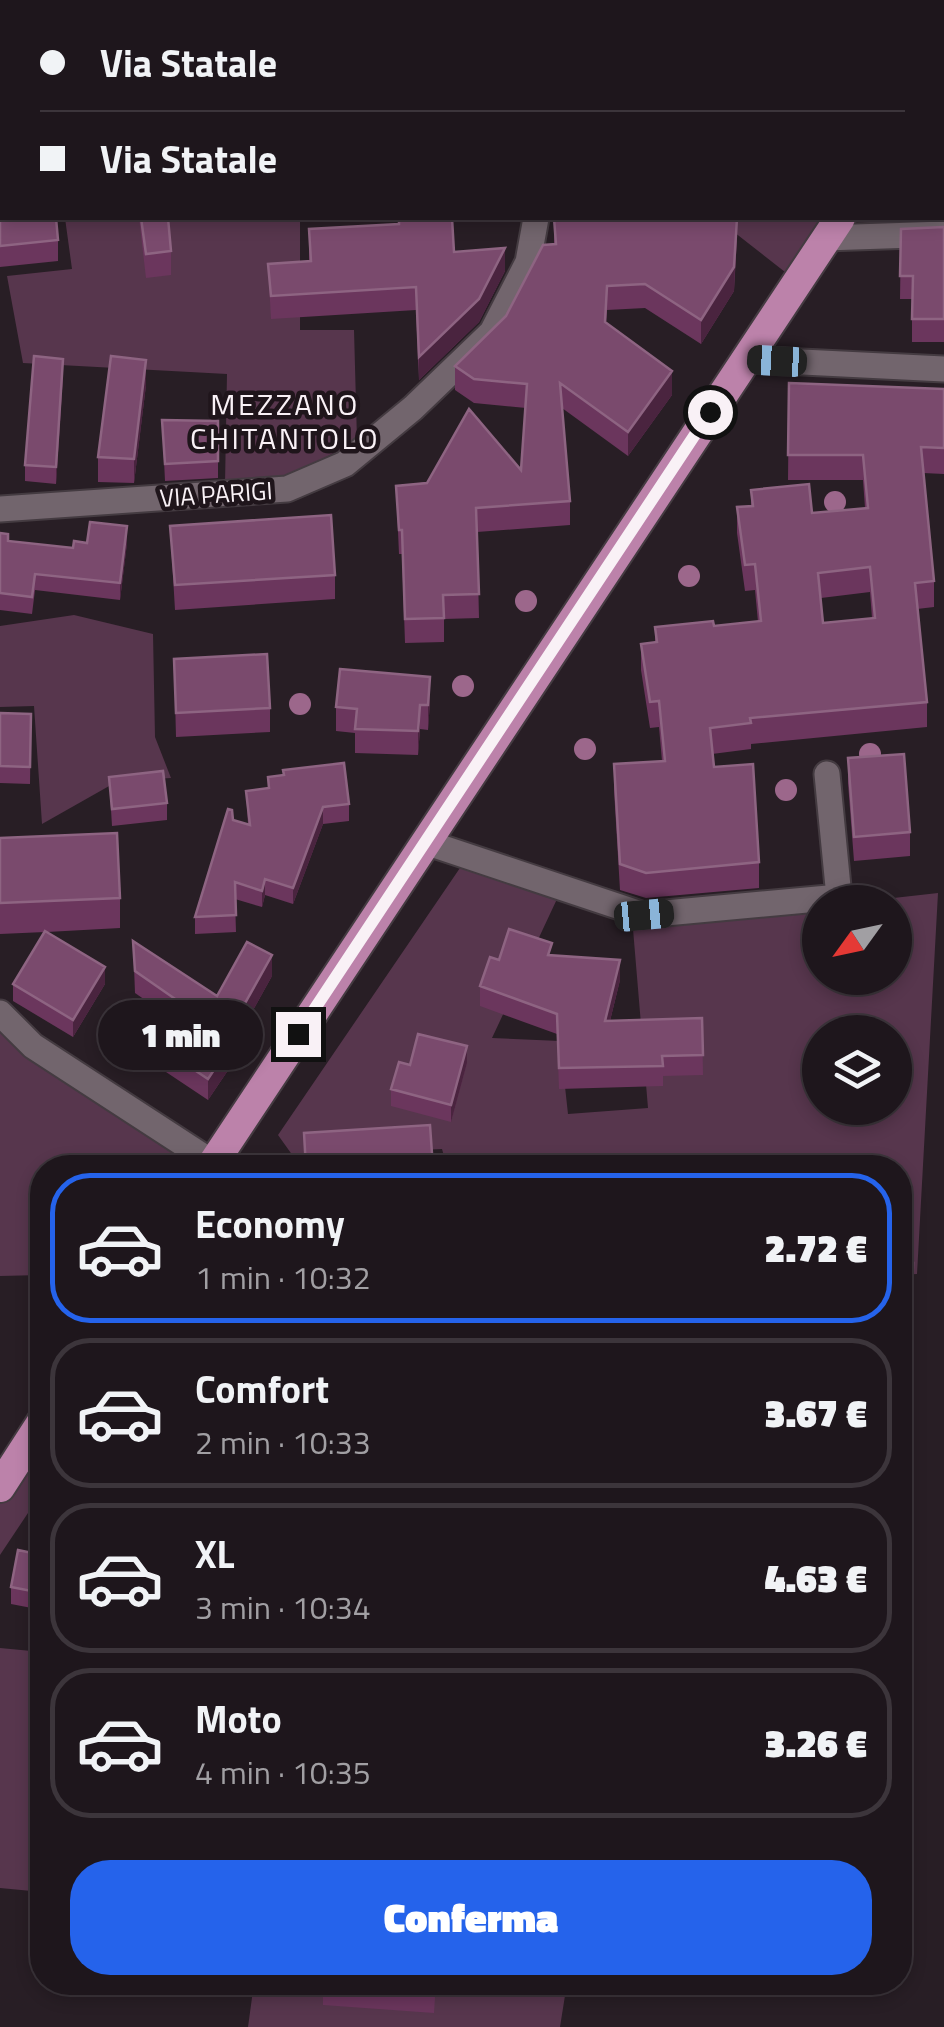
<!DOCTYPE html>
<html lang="it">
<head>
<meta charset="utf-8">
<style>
	:root { --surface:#1e161c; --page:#2b2329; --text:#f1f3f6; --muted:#a19fa3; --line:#3c353b; --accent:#2563eb }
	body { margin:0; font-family:"Titillium Web",sans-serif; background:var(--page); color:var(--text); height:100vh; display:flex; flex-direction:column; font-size:38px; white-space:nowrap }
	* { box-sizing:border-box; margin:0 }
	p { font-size:32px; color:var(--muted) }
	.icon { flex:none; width:55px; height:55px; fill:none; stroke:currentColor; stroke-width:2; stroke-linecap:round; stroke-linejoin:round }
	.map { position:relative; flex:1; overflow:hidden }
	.panel { position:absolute; left:30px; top:1155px; width:882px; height:840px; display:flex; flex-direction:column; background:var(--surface); border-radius:40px; box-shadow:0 5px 15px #0003,0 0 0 2px var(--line) }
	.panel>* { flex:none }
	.guide { position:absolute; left:0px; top:0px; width:945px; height:220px; box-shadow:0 5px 15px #0003,0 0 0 2px var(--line); display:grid; align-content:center; height:220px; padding:0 40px; background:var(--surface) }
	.needle { width:65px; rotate:237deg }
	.buttons { position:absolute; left:802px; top:885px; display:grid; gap:20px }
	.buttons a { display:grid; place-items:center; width:110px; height:110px; border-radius:50%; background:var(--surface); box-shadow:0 5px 15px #0003,0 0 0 2px var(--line); font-size:50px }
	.end { position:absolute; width:45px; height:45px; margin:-22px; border:12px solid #f9f1f6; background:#111; box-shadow:0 0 0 5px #111 }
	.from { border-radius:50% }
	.bubble { position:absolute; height:70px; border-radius:35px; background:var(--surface); box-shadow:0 5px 15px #0003,0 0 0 2px var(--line); font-size:32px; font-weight:800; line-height:70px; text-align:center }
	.car { position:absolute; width:30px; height:60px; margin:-30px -15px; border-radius:12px; box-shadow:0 0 8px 2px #0007; background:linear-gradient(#222 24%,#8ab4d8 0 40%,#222 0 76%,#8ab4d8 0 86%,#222 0) }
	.guide b { display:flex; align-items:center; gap:35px; height:95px; font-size:38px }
	.guide b+b { border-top:2px solid var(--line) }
	.guide i { width:25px; height:25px; background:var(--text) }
	ul { padding:18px 0 0; list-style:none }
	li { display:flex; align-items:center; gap:30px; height:150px; margin:0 20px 15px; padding:0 20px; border:5px solid var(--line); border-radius:40px }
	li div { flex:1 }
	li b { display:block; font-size:38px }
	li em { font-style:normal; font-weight:800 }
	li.on { border-color:var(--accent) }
	li>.icon { width:90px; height:90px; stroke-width:1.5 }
	.action { display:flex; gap:20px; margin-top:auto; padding:20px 40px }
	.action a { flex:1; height:115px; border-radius:40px; background:var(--accent); color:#fff; font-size:40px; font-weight:800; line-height:115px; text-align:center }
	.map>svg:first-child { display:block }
</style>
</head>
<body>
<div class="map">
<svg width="944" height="2027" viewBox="0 0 944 2027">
	<rect width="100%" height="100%" fill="#281e25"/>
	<path fill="#57364d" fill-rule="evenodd" d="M0 0H358L359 2H2L0 203Z
		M65 218H300V330H354L357 440 283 481 225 484 227 374 23 363 7 276 72 269Z
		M716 218H824L785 272Z
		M74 615 153 634 155 737 171 778 118 781 42 824 34 706 0 707V626Z
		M462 865 557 899 492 1038 560 1041 568 1114 648 1108 633 929 820 907V978H895V902H858L938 893 917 1274 900 1275V1168L447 1167 442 1149 293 1156 278 1135ZM820 1032H895V1108H820Z
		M0 1027 43 1069 200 1166 42 1168V1275L0 1276Z
		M19 1459 42 1460V1492L0 1555V1489Z
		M0 1648 42 1652V1892L0 1888Z
		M254 1983H567L560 2027H248Z"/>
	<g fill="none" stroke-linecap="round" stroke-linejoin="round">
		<g stroke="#443b41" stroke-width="29">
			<path id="street" d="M527 0V2
				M825 238 944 234
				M744 359 944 369
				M0 509 287 489 345 464 413 408 492 332 528 262 536 218
				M425 842 644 915 839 897 827 774
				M0 1013 33 1046 213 1163"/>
		</g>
		<g stroke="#443b41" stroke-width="34">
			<path id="primary" d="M942 71 944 69
				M210 1168 840 218
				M0 1487 42 1422"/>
		</g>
		<use href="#street" stroke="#72656d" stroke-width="25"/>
		<use href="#primary" stroke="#bc82aa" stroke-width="30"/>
	</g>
	<g fill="#9c678b">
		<circle cx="835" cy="502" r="11"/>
		<circle cx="689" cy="576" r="11"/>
		<circle cx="526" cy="601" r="11"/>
		<circle cx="463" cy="686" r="11"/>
		<circle cx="300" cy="704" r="11"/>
		<circle cx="585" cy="749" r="11"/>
		<circle cx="870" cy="754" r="11"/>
		<circle cx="786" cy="790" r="11"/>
	</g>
	<path fill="#6b365d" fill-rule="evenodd" d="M698 0H762V2H698Z
		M944 142V219H908V218H942V144Z
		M0 186 58 240V261L0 267Z
		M139 218H168L171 251V275L146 278Z
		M398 218H452L454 252 505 271 479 322 419 380 416 310 271 319 268 264 309 261V229L398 224Z
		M554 218 737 238 734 291 701 344 645 308 607 310 606 323 672 395 628 456 562 408 570 501V525L477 532 479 618 444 619V642L405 643 402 554H399L396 486 521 470 526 408 474 403 455 390V366L506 316 554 244Z
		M944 227V342H912V299H900L901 229Z
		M63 375 56 484 25 481V465Z
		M789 383 944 389V474L923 473 934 581V607L917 609 927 702V727L751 744V749L712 754 714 767 759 862V888L646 898 620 890 614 790V764L662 761 659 727 650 728 641 670V644L655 643V627L714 626 758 622 755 590 745 591 737 533V507L751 506V490L812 513 865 508 863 480H788ZM870 592 872 618 823 623 821 598Z
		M146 385 134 483 98 482V457Z
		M162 420 218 421V478L165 481Z
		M170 526 335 575V599L175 610Z
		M0 533 8 541 73 548 87 543H127L120 600 35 590 32 614 0 610Z
		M174 659 270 708V732L176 737Z
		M430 701 428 730 420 729 418 755 355 753V733L336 731V707Z
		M0 713 31 714 30 784 0 783Z
		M848 758 910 832V856L854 861 848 783Z
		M109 777 167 803V820L112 826Z
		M268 777 349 804V821L323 824 293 904 265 895 262 907 235 899 236 932 195 934V917L233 820 248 824 246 791 268 789Z
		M0 838 120 898V928L47 932 105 984 73 1037 13 1001V984L45 932 0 934Z
		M133 941 217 996 272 976 237 1039V1057L208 1100 154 1064V1043L171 1018 135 993Z
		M552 955 620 980 610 1021 702 1018 703 1075 663 1076V1086L559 1089 557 1034 480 1006V986L499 960Z
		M467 1063 451 1122 391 1106V1089L410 1065Z
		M900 1262 913 1263 912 1332H900Z
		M42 1555V1610L11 1604V1587Z
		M323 1982H436L434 2013 323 2005Z"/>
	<path fill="#4a243f" d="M909 0H926V2H907Z
		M737 218 734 291 701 344V320Z
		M505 248V271L479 322 419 380V357Z
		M63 359V375L56 484V467Z
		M146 360V385L134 483V459Z
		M672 371V395L628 456V432Z
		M127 526V543L120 600V583Z
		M430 677V701L428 730V705Z
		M420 705V729L418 755V731Z
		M323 807V824L293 904V888Z
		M265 879V895L262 907V891Z
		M272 955V976L237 1039V1057L208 1100V1079L230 1030Z
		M620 960V980L605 1041V1021Z
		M105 967V984L73 1037V1020Z
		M467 1046V1063L451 1122V1105Z"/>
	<path fill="#7a4a6d" stroke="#8e6482" stroke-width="2.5" fill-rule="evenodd" d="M403 0H449V2H392Z
		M870 0H909L907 2H873Z
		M944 142V196H942V144Z
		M0 186H2V218H56L58 240 0 246Z
		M141 218H168L171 251 146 254Z
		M399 218H452L454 252 505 248 479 299 419 357 416 287 271 296 268 264 311 261 309 229 399 224Z
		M554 218H737L734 267 701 320 645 284 607 286 605 322 672 371 628 432 560 383 570 501 476 508 479 594 443 595 444 618 405 619 402 530H399L396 486 427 483 469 409 521 470 527 384 474 379 455 366 506 316 543 245 556 244Z
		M944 227V319H912L913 276H900L901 229Z
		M34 356 63 359 56 467 25 465Z
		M111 356 146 360 134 459 98 457Z
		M789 383 944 389V448L921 447 934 581 915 583 927 702 750 718 751 723 710 728 714 767 753 764 759 862 646 873 620 864 614 764 665 761 659 701 650 702 641 644 657 642 655 627 713 621 714 626 761 621 755 564 745 565 737 507 753 506 751 490 809 484 812 513 868 508 863 455H788ZM870 567 875 618 823 623 818 573Z
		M162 420 218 421V461L165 464Z
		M331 515 335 575 175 585 170 526Z
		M90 522 127 526 120 583 35 574 32 597 0 593V533L8 534V541L73 548 74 541 87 543Z
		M267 654 270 708 176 713 174 659Z
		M340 669 430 677 428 705H420L418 731 355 729 357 709 336 707Z
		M0 713 31 714 30 767 0 766Z
		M904 754 910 832 854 837 848 758Z
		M344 763 349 804 323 807 293 888 265 879 262 891 235 882 236 915 195 917 228 809 232 810 233 820 250 825 246 791 269 788 268 777 284 775 283 770Z
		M163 771 167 803 112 809 109 777Z
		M117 833 120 898 0 903V838Z
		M509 929 552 943 548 955 620 960 605 1021 702 1018 703 1055 662 1056 663 1066 559 1068 557 1014 480 986 490 957 499 960Z
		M45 931 105 967 73 1020 13 984Z
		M133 941 217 996 247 942 272 955 230 1030 237 1035 208 1079 154 1043 181 1003 135 971Z
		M418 1034 467 1046 451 1105 391 1089 399 1062 410 1065Z
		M430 1125 433 1168H306L304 1133Z
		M900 1262 913 1263 912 1309H900Z
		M18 1550 42 1555V1593L11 1587Z
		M326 1982H434V1991Z"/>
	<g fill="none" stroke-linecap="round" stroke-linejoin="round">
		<path stroke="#f9f1f6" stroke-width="12" d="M298 1034 710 412"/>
	</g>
	<g text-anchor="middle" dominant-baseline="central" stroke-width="9" stroke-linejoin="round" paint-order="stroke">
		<g font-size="25" fill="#f9f1f6" stroke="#1f151b">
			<text transform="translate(216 494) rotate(-4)">VIA PARIGI</text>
		</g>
		<g font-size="30" letter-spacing="2.5" fill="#f9f1f6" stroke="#1f151b">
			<text x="285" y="404">MEZZANO<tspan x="285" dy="34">CHITANTOLO</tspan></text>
		</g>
	</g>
</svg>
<div class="buttons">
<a><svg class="needle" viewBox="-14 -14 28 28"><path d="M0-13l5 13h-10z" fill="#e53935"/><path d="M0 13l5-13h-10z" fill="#a19fa3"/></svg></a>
<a><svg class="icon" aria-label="layers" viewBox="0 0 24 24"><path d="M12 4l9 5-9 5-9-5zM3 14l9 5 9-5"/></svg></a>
</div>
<i class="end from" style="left:710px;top:412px"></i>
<i class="end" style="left:298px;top:1034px"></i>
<div class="bubble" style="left:98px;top:1000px;width:165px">1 min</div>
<i class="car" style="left:777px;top:361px;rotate:273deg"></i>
<i class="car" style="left:644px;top:915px;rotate:85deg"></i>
<div class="guide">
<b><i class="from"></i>Via Statale</b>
<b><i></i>Via Statale</b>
</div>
<section class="panel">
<ul>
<li class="on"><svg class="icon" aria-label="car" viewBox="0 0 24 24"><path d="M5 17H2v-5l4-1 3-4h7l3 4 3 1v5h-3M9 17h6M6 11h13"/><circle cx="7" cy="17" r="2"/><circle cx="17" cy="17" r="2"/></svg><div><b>Economy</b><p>1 min · 10:32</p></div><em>2.72 €</em></li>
<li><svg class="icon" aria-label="car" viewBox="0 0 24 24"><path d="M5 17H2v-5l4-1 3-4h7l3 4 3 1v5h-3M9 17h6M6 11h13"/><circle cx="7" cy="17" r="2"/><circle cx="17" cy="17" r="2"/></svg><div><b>Comfort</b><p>2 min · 10:33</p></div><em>3.67 €</em></li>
<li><svg class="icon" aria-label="car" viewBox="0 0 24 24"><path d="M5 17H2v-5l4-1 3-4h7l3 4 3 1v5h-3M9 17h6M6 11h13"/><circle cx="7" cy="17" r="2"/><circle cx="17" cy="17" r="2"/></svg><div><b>XL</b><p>3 min · 10:34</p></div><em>4.63 €</em></li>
<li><svg class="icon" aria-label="car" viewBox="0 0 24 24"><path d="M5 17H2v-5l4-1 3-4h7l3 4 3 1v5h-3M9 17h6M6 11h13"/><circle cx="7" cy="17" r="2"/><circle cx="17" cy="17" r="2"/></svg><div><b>Moto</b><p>4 min · 10:35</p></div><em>3.26 €</em></li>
</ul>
<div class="action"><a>Conferma</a></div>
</section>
</div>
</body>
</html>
